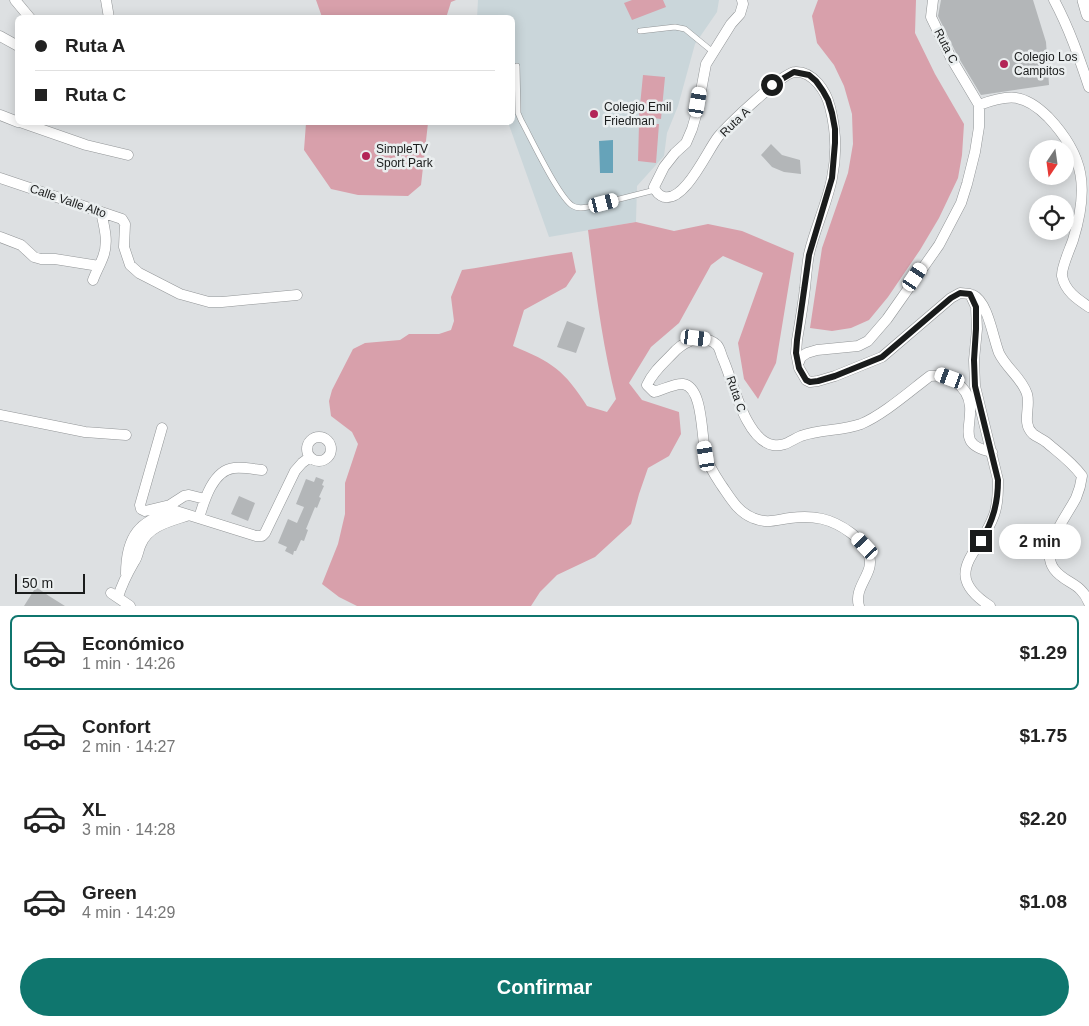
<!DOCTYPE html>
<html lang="es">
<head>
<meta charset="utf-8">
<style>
	:root { --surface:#fff; --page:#f2f2f2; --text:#222; --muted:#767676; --line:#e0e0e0; --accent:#0f766e }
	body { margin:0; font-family:Helvetica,sans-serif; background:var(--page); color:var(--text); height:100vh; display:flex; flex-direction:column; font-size:19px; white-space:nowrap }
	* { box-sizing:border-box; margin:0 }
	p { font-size:16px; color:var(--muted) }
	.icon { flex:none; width:28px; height:28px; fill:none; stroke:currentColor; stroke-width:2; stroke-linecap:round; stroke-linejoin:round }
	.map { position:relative; height:606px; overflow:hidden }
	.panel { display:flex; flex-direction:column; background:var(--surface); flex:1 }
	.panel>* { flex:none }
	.guide { position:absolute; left:15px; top:15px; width:500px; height:110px; border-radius:8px; box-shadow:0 2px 12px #0003; display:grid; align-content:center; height:110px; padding:0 20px; background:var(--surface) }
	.needle { width:32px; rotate:193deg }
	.buttons { position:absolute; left:1029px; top:140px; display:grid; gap:10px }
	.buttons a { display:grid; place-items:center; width:45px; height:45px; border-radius:50%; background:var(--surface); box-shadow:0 2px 12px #0003; font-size:25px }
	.scale { position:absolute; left:15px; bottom:12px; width:70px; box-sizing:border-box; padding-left:5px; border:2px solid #1a1c1c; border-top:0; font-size:14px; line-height:18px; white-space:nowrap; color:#1a1c1c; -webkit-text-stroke:4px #eaeeef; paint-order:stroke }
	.end { position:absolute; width:22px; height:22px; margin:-11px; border:6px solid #1a1c1c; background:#fff; box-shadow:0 0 0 2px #fff }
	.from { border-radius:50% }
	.bubble { position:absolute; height:35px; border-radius:18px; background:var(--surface); box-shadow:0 2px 12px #0003; font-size:16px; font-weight:800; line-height:35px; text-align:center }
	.car { position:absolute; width:15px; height:30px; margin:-15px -8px; border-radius:6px; box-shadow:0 0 4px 1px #0007; background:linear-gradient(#fff 24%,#345 0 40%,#fff 0 76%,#345 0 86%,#fff 0) }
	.guide b { display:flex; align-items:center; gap:18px; height:48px; font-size:19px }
	.guide b+b { border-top:1px solid var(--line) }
	.guide i { width:12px; height:12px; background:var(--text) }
	ul { padding:9px 0 0; list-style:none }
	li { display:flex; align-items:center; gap:15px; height:75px; margin:0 10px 8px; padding:0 10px; border:2px solid transparent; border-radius:8px }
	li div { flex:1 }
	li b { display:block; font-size:19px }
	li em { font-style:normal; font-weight:800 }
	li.current { border-color:var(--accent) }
	li>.icon { width:45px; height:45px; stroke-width:1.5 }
	.primary-button { display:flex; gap:10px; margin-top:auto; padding:10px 20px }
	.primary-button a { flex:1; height:58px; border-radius:30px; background:var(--accent); color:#fff; font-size:20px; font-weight:800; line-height:58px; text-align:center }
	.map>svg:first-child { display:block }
</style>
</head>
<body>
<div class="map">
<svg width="1089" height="606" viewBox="0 0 1089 606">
	<rect width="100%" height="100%" fill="#dde0e2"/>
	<path fill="#cad6da" d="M478 0H719L717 12 695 44 678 106 667 133 664 156 637 186 636 222 549 237 509 125 498 123 512 122V18H477Z"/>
	<path fill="#d8a0ab" d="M316 0H456L451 2 446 18 322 17Z
		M632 0H663L666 7 632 20 624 3Z
		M818 0H916L915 33 935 74 964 124 962 155 958 178 939 218 920 250 888 297 869 320 851 328 832 331 810 328 822 248 848 173 853 144 852 114 844 86 834 65 817 43 812 16Z
		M643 75 665 77 661 119 639 116Z
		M306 123H428L421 185 408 196 358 195 331 189 304 150Z
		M639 124H659L656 163 638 161Z
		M636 222 674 231 708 224 742 231 794 253 776 363 758 399 744 379 738 343 763 273 723 256 711 265 679 323 651 347 629 383 642 400 679 412 681 434 669 456 648 468 639 494 631 524 595 557 557 575 540 592 531 606H357L339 597 322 584 338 544 345 514V483L358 444 352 432 331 416 329 401 332 390 353 349 365 343 400 340 409 334H439L451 330 454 321 451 297 462 270C499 265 535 257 572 252L576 272 566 287 524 310 513 346C552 362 564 370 587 406L607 412 616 399C602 343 595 286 588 230Z"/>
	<path fill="#66a3b9" d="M613 140V173H600L599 141Z"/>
	<path fill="#b3b6b8" d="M941 0H1033L1046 42 1049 85 981 95 957 55 938 16Z
		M771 144 782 155 800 160 801 174 784 172 772 167 761 155Z
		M567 321 585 328 576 353 557 347Z
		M316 477 324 480 322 485 324 486 319 497 321 498 317 508 315 507 306 529 308 530 304 541 301 540 296 551H294L293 555 285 551 287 547 278 543 288 519 297 523 304 507 296 504 306 479 314 482Z
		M239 496 255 503 248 521 231 514Z
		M36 587 49 596 65 606H24Z"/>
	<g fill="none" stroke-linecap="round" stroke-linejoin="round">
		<g stroke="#929597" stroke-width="6">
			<path id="service" d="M640 31 675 27 685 29 713 52
				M517 66 518 113 521 120C531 138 559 198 573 206 578 209 583 208 588 207L655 190"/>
		</g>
		<g stroke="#929597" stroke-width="11">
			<path id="minor" d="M15 0 30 18
				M106 0 109 18
				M742 0 743 4 740 14 731 24 706 64 697 112 692 129 686 143 675 153 664 167 654 187C656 192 658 195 664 197 685 202 707 151 718 137 727 126 783 72 795 72 813 71 826 91 830 107 836 130 837 154 832 178 827 204 815 228 809 254 807 265 806 277 805 288 803 305 800 323 797 340L796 353 799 368 806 380 810 382 818 381 835 376 882 357 951 298 960 293 970 294 976 307 977 329 974 360 975 386 998 480C998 492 998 504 994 515 981 553 939 573 990 606
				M1054 0C1069 28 1079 57 1089 87
				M0 36 18 46
				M979 105C1009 94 1024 93 1048 117 1085 156 1089 189 1073 240 1070 249 1061 268 1062 276 1065 291 1077 299 1089 307
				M0 115 18 122
				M20 122 86 145 128 155
				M0 178 122 219 125 224 124 247 130 265 139 273 180 294 209 302H222L297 295
				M0 237 21 245 34 257 41 259H55L99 266
				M93 280C96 272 100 265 103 257 109 242 104 226 101 212
				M973 295C988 302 993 338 999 353 1006 368 1022 378 1027 394 1031 407 1021 423 1033 434 1037 437 1042 439 1046 442 1059 453 1072 462 1082 476 1081 484 1079 491 1076 498 1067 516 1039 549 1054 569 1065 584 1081 582 1089 603
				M799 362 801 357 807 353 817 350 858 346 868 341 887 319 939 245 961 203 967 184 975 152 979 127V105L951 58 931 17 933 0
				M0 415 85 432 126 435
				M162 428 140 505 141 509 145 511 170 505 184 496 189 495 205 499
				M307 449a12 12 0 1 1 24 0a12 12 0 1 1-24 0Z
				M199 518C204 501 213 470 234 468 243 467 253 469 262 470
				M126 574C126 537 139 519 176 511L256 536H262L265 533 295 471 302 463 310 457
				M111 593 130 606
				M118 597C122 584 127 574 134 562 138 557 138 550 141 544 149 525 172 521 189 515
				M859 606C853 587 875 573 869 556 866 546 859 539 851 533 831 518 813 515 790 518 776 520 767 524 753 518 738 512 731 499 722 486 716 477 709 467 706 456 701 439 704 387 683 384 675 383 662 390 654 392L647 385C653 371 666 361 676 350 687 340 704 333 717 345 720 348 721 355 723 359 733 381 745 440 773 445 785 447 791 440 801 436 820 429 842 431 861 424 883 415 910 391 930 376 948 374 968 385 970 406 972 428 957 445 992 452"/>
		</g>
		<g stroke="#929597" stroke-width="16">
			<path id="secondary" d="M1085 0 1089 14"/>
		</g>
		<use href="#service" stroke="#fff" stroke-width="5"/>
		<use href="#minor" stroke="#fff" stroke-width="10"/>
		<use href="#secondary" stroke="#fff" stroke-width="15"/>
	</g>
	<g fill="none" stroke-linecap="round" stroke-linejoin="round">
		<path stroke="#1a1c1c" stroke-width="6" d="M772 85 794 72 809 75 816 81 823 91 828 100 832 113 835 129V143L832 178 809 255 797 340 796 353 799 368 806 380 810 382 818 381 835 376 882 357 951 298 960 293 970 294 976 307V329L974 360 975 386 998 480C998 503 993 521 981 541"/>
	</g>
	<g fill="#b32457" stroke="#eaeeef" stroke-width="2">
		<circle cx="1004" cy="64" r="5"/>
		<circle cx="594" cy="114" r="5"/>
		<circle cx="366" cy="156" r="5"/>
	</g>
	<g text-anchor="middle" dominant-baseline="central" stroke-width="5" stroke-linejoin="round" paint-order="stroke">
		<g font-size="12" fill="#1a1c1c" stroke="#eaeeef">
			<text transform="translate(946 46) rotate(63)">Ruta C</text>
			<text transform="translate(735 122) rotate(-44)">Ruta A</text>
			<text transform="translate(68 201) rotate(19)">Calle Valle Alto</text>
			<text transform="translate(736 394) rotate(71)">Ruta C</text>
		</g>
		<g font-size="12" fill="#1a1c1c" stroke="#eaeeef" text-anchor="start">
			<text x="1014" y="57">Colegio Los<tspan x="1014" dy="14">Campitos</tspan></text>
			<text x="604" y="107">Colegio Emil<tspan x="604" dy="14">Friedman</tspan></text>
			<text x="376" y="149">SimpleTV<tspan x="376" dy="14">Sport Park</tspan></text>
		</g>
	</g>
</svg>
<div class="buttons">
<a><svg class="needle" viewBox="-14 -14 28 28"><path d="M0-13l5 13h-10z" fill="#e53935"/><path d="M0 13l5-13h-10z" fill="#767676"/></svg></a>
<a><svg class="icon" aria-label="locate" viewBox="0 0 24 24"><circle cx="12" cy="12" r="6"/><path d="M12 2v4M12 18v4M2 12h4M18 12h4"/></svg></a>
</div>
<div class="scale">50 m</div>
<i class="end from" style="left:772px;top:85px"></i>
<i class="end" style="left:981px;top:541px"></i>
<div class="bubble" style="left:999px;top:524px;width:82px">2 min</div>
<i class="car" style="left:698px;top:102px;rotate:10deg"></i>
<i class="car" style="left:604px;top:203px;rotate:76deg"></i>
<i class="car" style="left:915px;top:277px;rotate:34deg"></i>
<i class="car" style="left:696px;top:338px;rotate:97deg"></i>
<i class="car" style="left:950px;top:378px;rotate:290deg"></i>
<i class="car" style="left:706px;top:456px;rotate:351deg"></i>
<i class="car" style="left:865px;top:546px;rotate:317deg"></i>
<div class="guide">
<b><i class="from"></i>Ruta A</b>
<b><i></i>Ruta C</b>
</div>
</div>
<section class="panel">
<ul>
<li class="current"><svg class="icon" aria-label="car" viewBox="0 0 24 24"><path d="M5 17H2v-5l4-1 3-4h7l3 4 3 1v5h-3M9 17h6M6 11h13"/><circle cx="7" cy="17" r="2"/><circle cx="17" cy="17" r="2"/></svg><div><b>Económico</b><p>1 min · 14:26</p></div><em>$1.29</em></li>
<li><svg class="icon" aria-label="car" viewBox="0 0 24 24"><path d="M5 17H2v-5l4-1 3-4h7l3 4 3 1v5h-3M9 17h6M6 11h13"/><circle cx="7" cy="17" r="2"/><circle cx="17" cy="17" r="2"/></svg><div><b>Confort</b><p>2 min · 14:27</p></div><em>$1.75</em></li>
<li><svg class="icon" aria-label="car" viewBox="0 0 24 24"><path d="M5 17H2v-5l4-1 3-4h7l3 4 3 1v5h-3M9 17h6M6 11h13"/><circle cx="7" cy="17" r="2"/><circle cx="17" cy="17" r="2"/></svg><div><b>XL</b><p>3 min · 14:28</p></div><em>$2.20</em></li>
<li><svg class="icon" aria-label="car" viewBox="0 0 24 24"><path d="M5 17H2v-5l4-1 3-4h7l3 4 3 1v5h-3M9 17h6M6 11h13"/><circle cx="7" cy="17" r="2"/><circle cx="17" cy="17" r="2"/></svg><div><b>Green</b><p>4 min · 14:29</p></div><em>$1.08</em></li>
</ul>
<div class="primary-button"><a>Confirmar</a></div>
</section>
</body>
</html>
